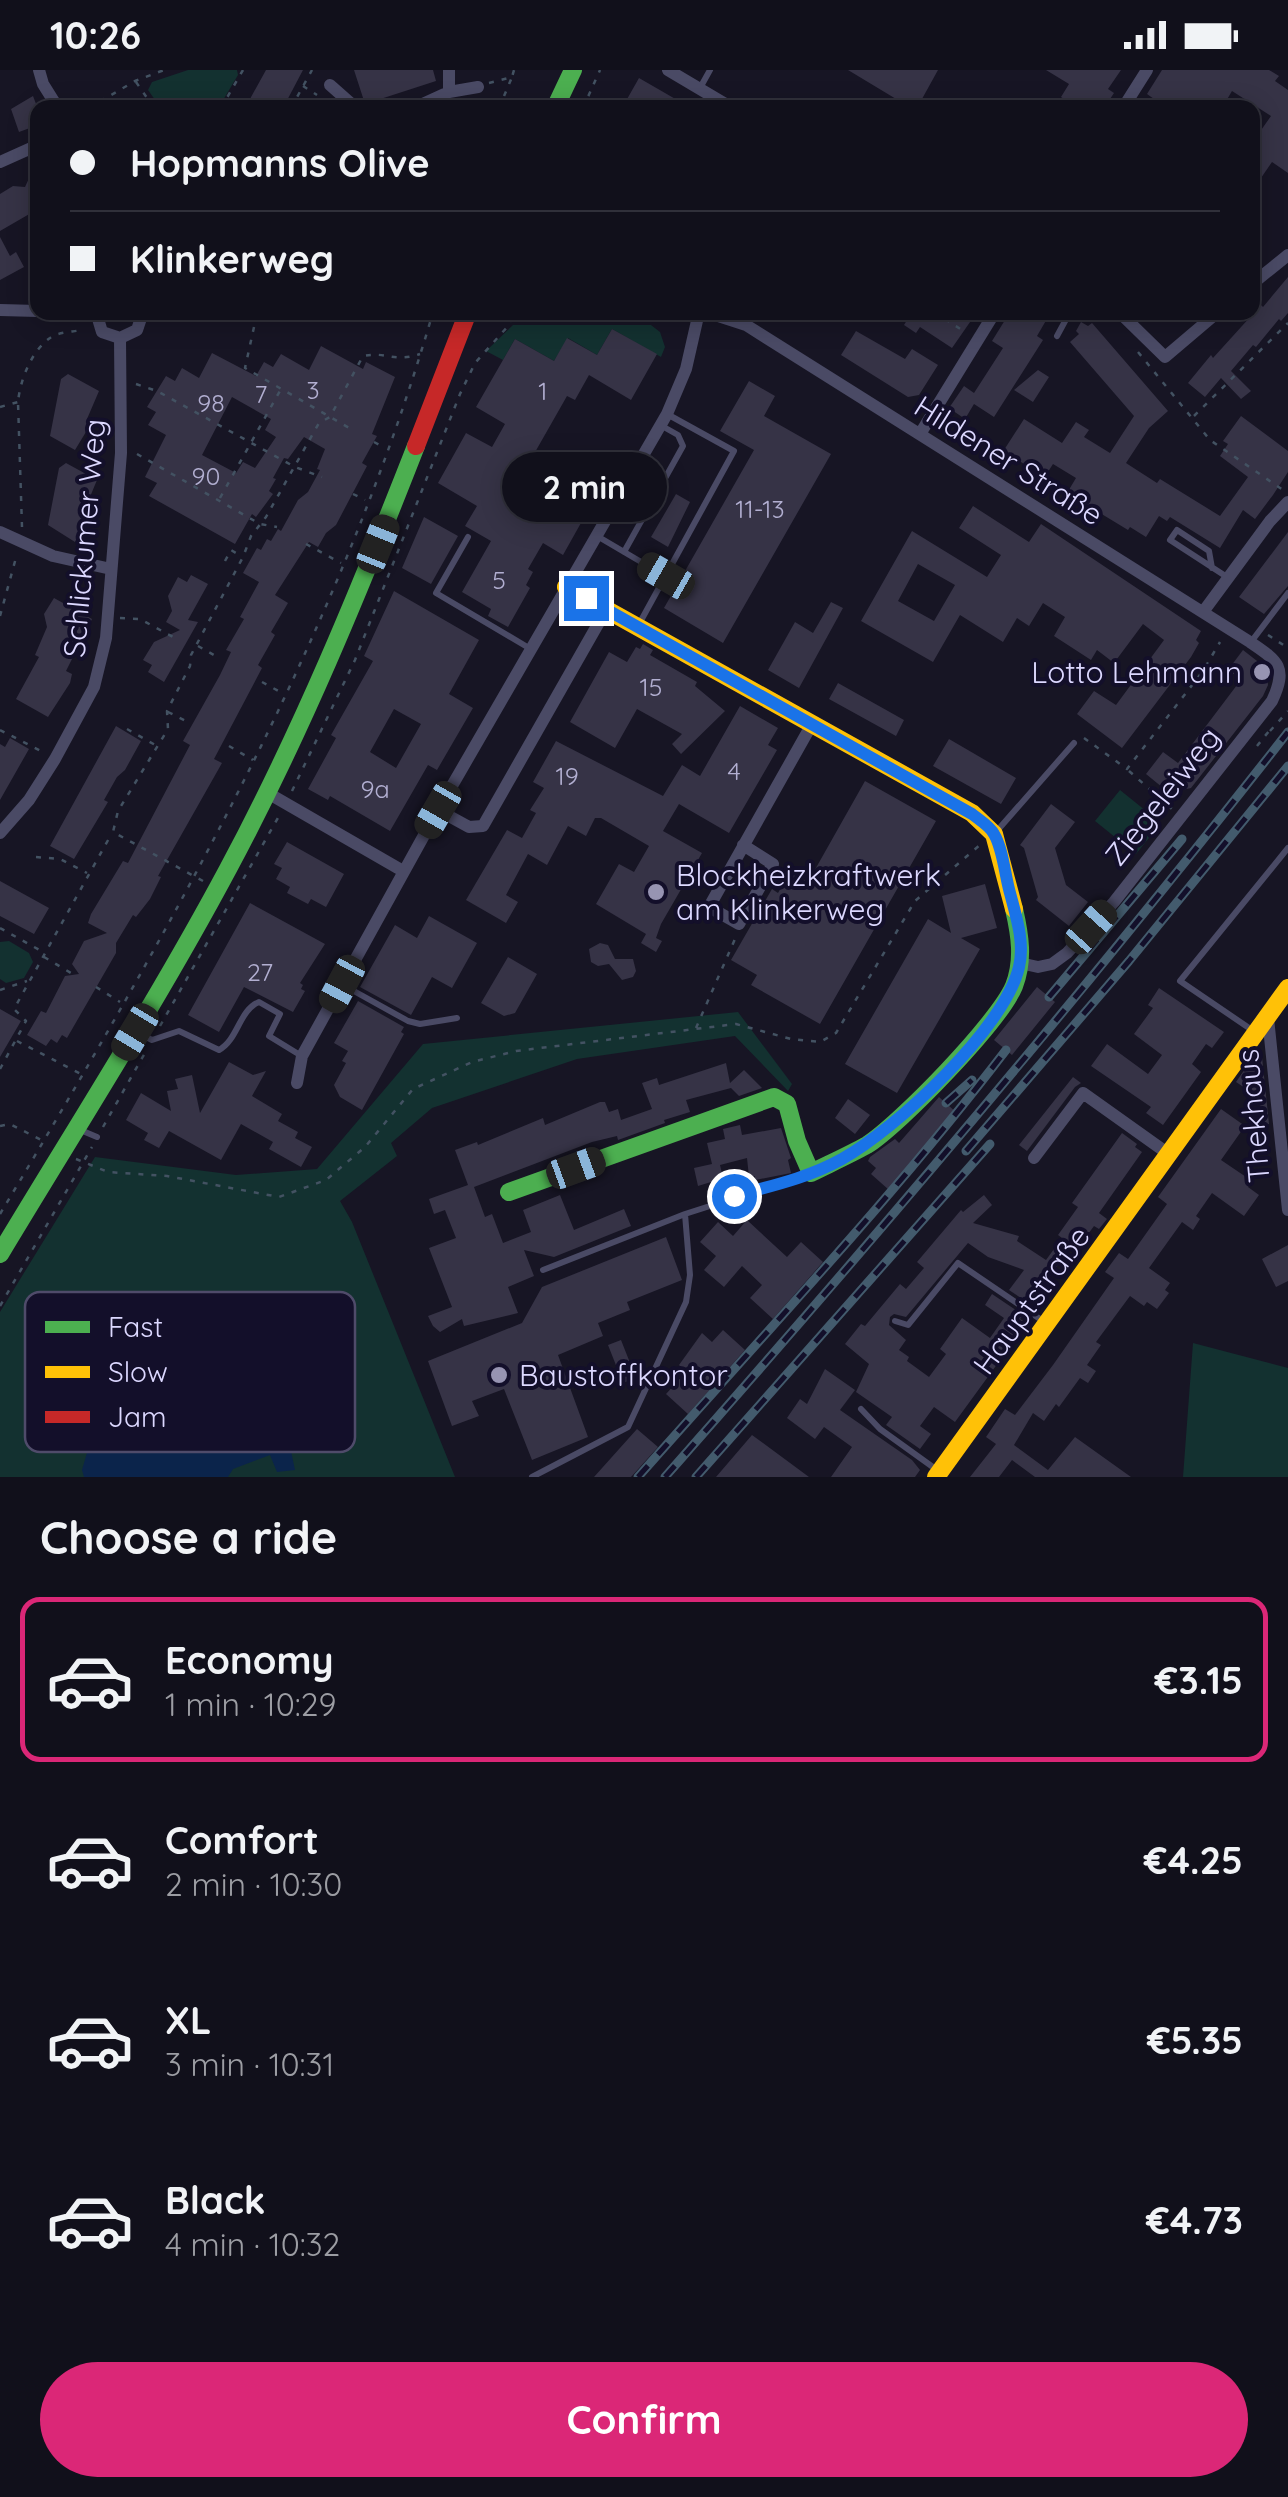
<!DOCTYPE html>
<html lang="en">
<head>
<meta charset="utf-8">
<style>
	:root { --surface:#11101b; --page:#1e1e28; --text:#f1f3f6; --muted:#9c9da3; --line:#30303a; --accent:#db2777 }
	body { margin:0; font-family:Quicksand,sans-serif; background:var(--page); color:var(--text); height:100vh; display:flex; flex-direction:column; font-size:38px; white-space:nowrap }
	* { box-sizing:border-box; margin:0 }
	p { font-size:32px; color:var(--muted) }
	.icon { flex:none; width:55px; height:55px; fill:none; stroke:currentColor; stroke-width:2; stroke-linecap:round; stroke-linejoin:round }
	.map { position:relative; height:1407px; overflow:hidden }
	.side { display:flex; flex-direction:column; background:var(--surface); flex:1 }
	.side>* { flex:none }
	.guide { position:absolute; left:30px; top:30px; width:1230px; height:220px; border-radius:20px; box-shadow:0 5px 25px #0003,0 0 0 2px var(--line); display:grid; align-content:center; height:220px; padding:0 40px; background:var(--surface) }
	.end { position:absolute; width:45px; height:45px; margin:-22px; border:12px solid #1a73e8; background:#fff; box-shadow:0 0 0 5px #fff }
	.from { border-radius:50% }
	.bubble { position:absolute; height:70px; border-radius:35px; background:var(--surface); box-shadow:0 5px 25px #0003,0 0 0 2px var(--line); font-size:32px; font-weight:700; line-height:70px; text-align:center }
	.car { position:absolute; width:30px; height:60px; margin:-30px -15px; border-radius:12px; box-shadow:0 0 8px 2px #0007; background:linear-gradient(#222 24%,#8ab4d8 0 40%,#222 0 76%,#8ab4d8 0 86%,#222 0) }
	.guide b { display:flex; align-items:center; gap:35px; height:95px; font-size:38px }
	.guide b+b { border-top:2px solid var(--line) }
	.guide i { width:25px; height:25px; background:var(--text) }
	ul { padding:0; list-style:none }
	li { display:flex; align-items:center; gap:30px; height:165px; margin:0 20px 15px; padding:0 20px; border:5px solid transparent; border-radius:20px }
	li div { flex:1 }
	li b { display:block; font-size:38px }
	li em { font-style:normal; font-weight:700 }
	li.on { border-color:var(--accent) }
	li>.icon { width:90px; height:90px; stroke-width:1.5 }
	h2 { padding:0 40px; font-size:45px; line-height:120px }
	.primary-button { display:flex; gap:20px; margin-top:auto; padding:20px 40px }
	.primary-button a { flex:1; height:115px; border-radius:60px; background:var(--accent); color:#fff; font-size:40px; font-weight:700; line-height:115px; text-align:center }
	.status { display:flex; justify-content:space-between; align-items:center; height:70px; padding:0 50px; background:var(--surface); direction:ltr }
	.status svg { height:28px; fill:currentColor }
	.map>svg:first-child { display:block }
</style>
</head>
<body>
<div class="status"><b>10:26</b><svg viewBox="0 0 49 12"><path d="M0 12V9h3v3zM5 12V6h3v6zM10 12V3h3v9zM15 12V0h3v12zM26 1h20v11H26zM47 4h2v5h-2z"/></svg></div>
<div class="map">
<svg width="1288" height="1407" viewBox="0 0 1288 1407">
	<rect width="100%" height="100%" fill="#171524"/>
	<path fill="#133130" d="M188 0H237L238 5 219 37H160L148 20 152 12Z
		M513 255H651L660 262 665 277 661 287 612 259 597 285 568 268 554 291 515 269 503 290 486 281Z
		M1120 720 1161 753 1136 784 1095 751Z
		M9 871 29 883 33 892 24 908 6 913 0 909V872Z
		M738 942 792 1014 788 1021 735 966 577 989 432 1038 391 1073 397 1086 340 1131 352 1152 455 1407H0V1242L95 1087 236 1105 317 1099 423 974Z
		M1193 1273 1288 1298V1407H1183Z"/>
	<path fill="#0b244b" d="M124 1233 139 1237 153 1270 170 1274 187 1260H226L236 1275 233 1286 221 1291V1301L226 1304 336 1280 343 1288 332 1319 350 1320 355 1338 341 1356 329 1350 320 1327 305 1324 286 1332 285 1353 295 1400 277 1402 270 1385 233 1399 228 1407H84L82 1400 93 1362C116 1356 120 1327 125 1307L111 1285 110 1244Z"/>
	<path fill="#363346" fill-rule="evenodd" d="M266 0H303L283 38H245Z
		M354 0H433L436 11 365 34Z
		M848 0H938L917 38H911Z
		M1046 0H1121L1108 19 1114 23 1104 38H1076L1061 27 1069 14Z
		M1162 0H1269L1279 6 1275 11 1288 20V103L1272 92 1252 121V73L1271 46 1232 21 1222 38H1149L1154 29 1147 24Z
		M639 8 691 38H622Z
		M33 26 38 39V55L19 62 11 39Z
		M38 89V139L0 161V124L13 116 25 117Z
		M0 167 10 186 16 182 24 197 0 210Z
		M1288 207V243L1281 251 1279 249 1256 277 1253 275 1231 301 1251 321 1241 329 1221 308 1205 327 1188 313 1211 285 1213 288 1261 235 1263 237Z
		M912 242H977L952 278 920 257 916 263 904 255Z
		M1010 242H1051L1037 266 1043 270 994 347 974 334 965 349 949 338 964 316 974 323 1003 278 992 271Z
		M1081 252 1088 256 1092 253 1168 341 1149 358 1126 393 1129 395 1157 413 1160 409 1220 446 1248 407 1220 386 1228 374 1223 371 1241 346 1288 381V402L1273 425 1255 449 1243 440 1220 478 1170 447 1167 451 1159 446 1146 467 1130 457 1128 460 1067 423 1076 408 1053 394 1044 408 1004 380 1024 349 1062 373 1076 352 1089 360 1084 367 1110 383 1134 346 1070 272 1079 264 1076 261Z
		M612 259 657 284 631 330 589 305 575 330 567 326 534 384 577 408 564 431 586 444 563 485 543 473 528 499 533 502 526 515 530 518 508 557 488 546 491 539 462 522 491 471 465 456 477 436 438 413 466 363 492 377 505 354 476 337 515 269 554 291 567 268 597 285Z
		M856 261 905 289 912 279 938 295 919 325 908 327 841 285Z
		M321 276 363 299 366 292 395 307 372 364 377 366 362 393 367 396 336 455 326 463 318 477 309 472 275 525 288 533 271 562 275 565 258 595 262 598 214 689 222 693 158 806 161 807 150 829 136 847 133 845 116 873V883L67 968 62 965 57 973 51 969 46 976 27 965 41 941 46 943 65 906 79 904 72 894 84 871 107 863 88 853 91 844 123 791 128 793 190 675 183 671 220 605 231 582 226 580 244 549 240 547 259 512 243 503 257 478 261 480 267 469 271 471 278 459 281 461 298 430 308 422 320 400 317 399 325 379 304 367 288 389 284 388 273 408 276 409 269 421 273 424 256 447 252 444 235 474 149 426 157 413 145 407 166 365 148 355 156 342 147 337 166 306 175 311 182 298 199 308 212 283 256 306 264 292 273 297 281 284 309 300ZM232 327 271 349 265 360 276 367 255 398 243 392 236 403 202 385Z
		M1038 300 1049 307 1033 332 1014 320Z
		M68 304 99 321 87 349 92 352 75 380 50 366 61 309Z
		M749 311 775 326 764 346 831 384 723 573 664 538 754 380 720 361Z
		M66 393 97 410 85 439 90 442 75 472 48 455 59 398Z
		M676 424 690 432 668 477 651 467Z
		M973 436 1029 472 1041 454 1201 561 1196 570 1199 573 1191 587 1122 678 1077 644 1094 621 1116 635 1164 570 1143 554 1114 593 1097 580 1091 590 1054 566 1065 547 1043 533 1029 556 1017 548 1003 572 960 545 933 592 861 551 912 461 987 507 1001 485 959 458ZM918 494 955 515 934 551 898 531Z
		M424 447 458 466 431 514 402 498Z
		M1288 462V516L1264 544 1239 527Z
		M191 505 208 514 188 550 198 552 164 612 148 602 152 595 143 590 154 572 180 560 166 552 172 541 168 526 178 507 187 512Z
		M394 521 479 570 449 624 473 638 437 700 428 695 390 761 330 726 328 730 308 719 336 668 331 665 373 591 364 586ZM394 639 421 654 396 698 370 682Z
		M54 528 92 549 66 601 72 604 70 613 48 647 16 629 39 587 35 585 47 557 44 544Z
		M831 532 843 538 799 618 768 600 795 552 813 563Z
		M643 574 653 580 650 585 697 612 695 616 725 641 681 684 672 674 682 664 637 639 615 678 570 652 609 582 627 592 636 577 640 579Z
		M1243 580 1266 598 1268 615 1263 626 1191 718 1182 720 1174 714 1168 722 1146 704 1163 682 1178 693 1237 615 1235 605 1228 600Z
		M838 613 904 650 896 666 829 629Z
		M740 636 778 658 768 675 777 680 729 763 679 734 663 761 702 783 661 854 656 868 662 871 656 882 641 873 646 864 596 834 619 794 634 802 649 776 601 748H595L586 766 568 756 547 795 528 784 506 825 518 832 506 853 466 830 507 760 522 768 536 743 530 740 544 718 533 712 556 671 663 726 682 695 700 706Z
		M116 656 141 671 125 700 117 707 104 730 108 732 74 789 50 776Z
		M10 668 29 679 0 730V674L5 677Z
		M949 669 1016 708 1001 734 933 696Z
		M865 711 936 751 820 954 751 915 757 905 731 890 772 819 778 823 790 802 808 812Z
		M1051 734 1075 752 1055 778 1066 815 1088 832 1069 856 1036 830 1038 827 1024 778 1020 775Z
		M287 772 344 804 326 837 311 829 308 834 287 823 290 817 276 809 282 798 274 794Z
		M0 811 49 838 34 864 0 846Z
		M985 814 997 858 961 868 980 879 897 1023 845 994 928 849 951 863 942 826Z
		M250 833 325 874 300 913 303 915 301 919 305 921 293 942 244 917 219 962 188 945Z
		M429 846 477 873 452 918 432 907 411 945 360 917 395 855 417 868Z
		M600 873 608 875 615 889H633L636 901 633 907 622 910 609 894 598 896 591 892 589 879Z
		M508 887 537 904 515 943 504 946 481 933Z
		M1037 917 1055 932 1012 985 994 970Z
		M1159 918 1224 962 1212 978 1206 974 1192 994 1201 1002 1163 1055 1146 1043 1151 1037 1091 996 1107 974 1148 1004 1162 985 1134 964 1153 938 1148 935Z
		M358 931 404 957 401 962 404 964 362 1040 340 1027 334 1015 346 993 342 991 348 981 334 973Z
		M0 939 21 951 0 987Z
		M1260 986 1262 987 1269 1054 1261 1055 1260 1028 1236 1012 1249 993Z
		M229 992 253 1005 266 1001 252 1026 282 1044 278 1051 298 1062 295 1068 312 1077 301 1097 269 1079 273 1072 241 1054 221 1090 169 1061 159 1078 144 1070 148 1063 126 1050 141 1023 171 1041 167 1021 178 1019 175 1009 192 1005 200 1043Z
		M726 993 730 1013 744 1000 762 1018 739 1026 731 1018 686 1030 690 1042 664 1050 665 1053 618 1070 617 1066 592 1072 474 1117 485 1147 492 1144 503 1173 531 1162 523 1140 560 1125 574 1160 624 1139 631 1156 554 1187 524 1180 534 1206 508 1217 518 1243 464 1256 462 1249 440 1262 433 1256 428 1246 452 1237 429 1178 456 1168 445 1140 434 1144 429 1129 468 1115 455 1080 477 1072 478 1075 543 1048 545 1055 600 1032H605L609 1042 618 1039 621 1050 652 1039 642 1013 657 1008 659 1015Z
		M1073 1007 1081 1013 1075 1017 1027 1081 1019 1075Z
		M939 1027 957 1043 889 1120 871 1104 876 1098 868 1091 870 1087 895 1069 899 1073Z
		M848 1029 870 1045 855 1064 835 1048Z
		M1221 1039 1245 1056 1221 1090 1252 1111 1248 1117 1259 1125 1244 1146 1212 1123 1196 1146 1200 1149 1193 1160 1182 1152 1149 1198 1170 1213 1165 1220 1169 1223 1157 1239 1147 1232 1144 1236 1130 1226 1096 1272 1101 1275 1087 1295 1096 1301 1088 1313 1080 1308 1059 1337 1056 1334 1044 1351 1033 1343 1014 1375 1048 1400 1075 1367 1131 1407H1035L1012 1390 999 1407H970L996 1374 986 1367 1005 1339 1015 1345 1053 1295 1114 1208 1105 1202 1119 1183 1128 1189 1167 1134 1158 1127Z
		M740 1055 742 1065 781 1058 791 1088 788 1090 791 1103 755 1110V1106L749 1107 747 1088 720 1095 725 1116 713 1119 711 1112 698 1116 694 1098 712 1094 707 1073 725 1069 723 1059Z
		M1122 1063 1137 1074 1135 1077 1142 1082 1099 1143 1107 1149 1099 1159 1094 1156 1077 1179 1072 1175 1030 1234 1009 1220 1024 1200 988 1187 968 1173 906 1247 894 1244 890 1247 889 1255 906 1270 899 1280 909 1287 907 1291 929 1307 946 1284 940 1279 962 1248 990 1268 1004 1248 985 1235 992 1224 1023 1245 1020 1249 1027 1253 955 1352 934 1337 920 1356 931 1364 920 1379 886 1355 892 1347 856 1322 869 1294 845 1274 861 1254 865 1256 900 1214 906 1219 924 1198 917 1192 961 1140 963 1142 984 1125 992 1135 973 1153 1019 1166 1017 1171 1046 1190 1062 1168 1058 1165 1078 1137 1072 1133Z
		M747 1150 787 1187 801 1172 823 1192 773 1249 750 1228 762 1215 742 1196 724 1217 704 1200 716 1186 700 1172 718 1152 733 1166Z
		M666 1167 682 1210 627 1232 630 1240 598 1253 603 1266 558 1285 588 1367 532 1390 504 1319 472 1331 479 1346 452 1356 428 1291 522 1253 542 1217Z
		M1288 1175V1211L1276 1217 1262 1189Z
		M723 1260 745 1280 688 1344 666 1324 686 1302 679 1295 702 1263 712 1272Z
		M621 1270 636 1308 623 1313 608 1275Z
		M825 1299 855 1320 840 1340 912 1390 920 1400 915 1407H831L852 1377 824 1357 815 1369 787 1348 800 1329 807 1334Z
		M637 1359 658 1377 631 1407H594Z
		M752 1365 809 1407H716Z"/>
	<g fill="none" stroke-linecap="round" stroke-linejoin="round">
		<path stroke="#435262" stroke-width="2.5" stroke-dasharray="5 8" stroke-linecap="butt" d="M136 12 154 38
			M489 13 512 7 514 0
			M303 16 317 25
			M89 38 135 11 164 0
			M221 38 243 0
			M291 38 312 0
			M499 38 512 7
			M583 38 600 0
			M934 242 965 262
			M254 257 245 298 351 359
			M1138 282 1210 370 1283 420
			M136 314 157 321 295 397 322 407
			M0 337 18 332
			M1194 346 1288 253
			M374 372 385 378
			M137 384 260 454 277 457
			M353 424 365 430
			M220 428 281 319
			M22 457 18 332C20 311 31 281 50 268 57 262 73 262 81 260
			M306 474 341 493
			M225 491 231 480 241 486
			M0 546 17 484
			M120 548 140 549 173 567
			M1268 565 1288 578
			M198 576 219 588
			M262 612 284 624
			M168 642 190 653
			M127 659 157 676
			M0 660 41 681
			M1270 661 1288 641
			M1084 668 1127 699 1203 601 1220 572
			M229 676 253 690
			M1257 676 1269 661 1266 659
			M1129 701 1172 739
			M292 721 355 590 460 324 475 293 509 255 513 242
			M36 787 60 789 87 803
			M203 811 113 762 118 741 168 659 167 641 190 596 191 585 243 487 251 466 266 447 319 353 330 347 363 286C387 281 394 293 420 284
			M0 858 43 882
			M44 887 71 903
			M96 917 120 932
			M0 920 27 911
			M160 956 279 746
			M696 958 735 869
			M17 971 81 1004
			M0 999 26 951 14 939 112 763
			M0 1056 10 1054 47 1073
			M103 1057 146 981
			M76 1089 108 1102 167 1106 279 1127 326 1110 365 1077 413 1019 472 992 516 981 736 954 791 969 820 972 836 963 915 831 981 774
			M0 1144C171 859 340 564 433 242
			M0 1236 92 1077"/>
		<path stroke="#4a4a65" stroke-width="6" d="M700 18 710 0
			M1057 266 1070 242
			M597 466 665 506
			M468 467 436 523 529 578
			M624 482 683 376 678 365 662 356
			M1212 498 1209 481 1177 460 1170 470 1227 507
			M638 556 734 381 667 344
			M1251 572 1288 523
			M996 762 1074 673
			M343 915 408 951 420 954 457 948
			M1252 960 1180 911 1288 778
			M136 962 152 970 179 961 219 980C238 970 239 940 259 932L280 944 269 966 300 985
			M78 1059 97 1067
			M543 1200 685 1144
			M895 1251 908 1255 958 1193 1043 1251
			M861 1339 880 1359 937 1400
			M532 1407 628 1357 686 1232 690 1205 685 1144 810 1104"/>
		<path stroke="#4a4a65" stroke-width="12" d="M39 0 43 14 58 38
			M668 0 732 38
			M330 15 356 38
			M449 22 478 17
			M414 38 449 22V0
			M1123 38 1147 0
			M0 92 38 75
			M1252 214 1288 185
			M0 240 38 241
			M66 242 95 245
			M96 242 102 262 120 268 137 260 143 242
			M164 242H310
			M706 242 746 255 1250 572C1278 591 1288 597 1272 631L1114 832 1067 883 1052 894 1038 897 1020 893
			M1119 242 1165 287 1218 242
			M920 364 995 242
			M0 462 53 486 111 499
			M1203 542 1270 451 1288 432
			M266 722 403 801
			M438 740 469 757 483 756 606 540
			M0 763 29 730 55 689 94 617 106 568 121 383 120 268
			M743 775 773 794 739 854 709 837 812 654
			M1268 948 1288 1140
			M297 1013 302 986 438 740 667 344 686 299 699 242
			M1034 1088 1083 1023 1170 1085"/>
		<path stroke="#4caf50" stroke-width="18" d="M555 38 573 0
			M509 1122 774 1027 787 1034 797 1071 811 1103C829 1094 849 1085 867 1075 900 1054 999 952 1014 916 1024 890 1020 865 1014 839
			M0 1184C77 1056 158 930 228 799 301 663 360 519 416 376"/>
		<path stroke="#ffc107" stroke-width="18" d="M566 517 972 743 994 764 1014 839
			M936 1407 1288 918"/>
		<path stroke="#c62828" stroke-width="18" d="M416 376 468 242"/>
		<g stroke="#435b6d" stroke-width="9">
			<path id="rail" d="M1049 927 1182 769
				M946 1033 972 1010
				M966 1081 1129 891 1288 696
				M638 1407C762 1266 892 1129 1006 980
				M665 1407C879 1164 1089 917 1288 662
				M696 1407 990 1074"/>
		</g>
		<use href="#rail" stroke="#130f2a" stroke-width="5" stroke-dasharray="15" stroke-linecap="butt"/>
	</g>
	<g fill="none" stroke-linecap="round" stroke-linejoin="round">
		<path stroke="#1a73e8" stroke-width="12" d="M586 528 972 744C978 749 990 756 994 764 1003 779 1005 806 1010 823 1016 846 1025 873 1019 897 1005 958 896 1059 842 1089 808 1108 771 1116 734 1126"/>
	</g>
	<g fill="#9794b2" stroke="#130f2a" stroke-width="4">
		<circle cx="1262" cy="602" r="10"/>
		<circle cx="656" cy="822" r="10"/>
		<circle cx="499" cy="1305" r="10"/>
	</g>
	<g text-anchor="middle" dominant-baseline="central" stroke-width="8" stroke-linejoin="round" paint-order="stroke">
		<g font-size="25" fill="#b2afd1">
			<text x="313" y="319">3</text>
			<text x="543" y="320">1</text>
			<text x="261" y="323">7</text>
			<text x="211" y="332">98</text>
			<text x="206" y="405">90</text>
			<text x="760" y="438">11-13</text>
			<text x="499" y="509">5</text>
			<text x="651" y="616">15</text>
			<text x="734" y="700">4</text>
			<text x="567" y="705">19</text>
			<text x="375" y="718">9a</text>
			<text x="260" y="901">27</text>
		</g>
		<g font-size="30" fill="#dcd8ff" stroke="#130f2a">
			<text transform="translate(1009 390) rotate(32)">Hildener Straße</text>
			<text transform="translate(84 468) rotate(-85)">Schlickumer Weg</text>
			<text transform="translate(1162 726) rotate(-52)">Ziegeleiweg</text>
			<text transform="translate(1253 1046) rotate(-95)">Thekhaus</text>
			<text transform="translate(1031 1230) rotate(-54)">Hauptstraße</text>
		</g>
		<g font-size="30" fill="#dcd8ff" stroke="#130f2a" text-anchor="start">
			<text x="1242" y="602" text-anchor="end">Lotto Lehmann</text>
			<text x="676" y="805">Blockheizkraftwerk<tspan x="676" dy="34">am Klinkerweg</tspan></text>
			<text x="519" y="1305">Baustoffkontor</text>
		</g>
	</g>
	<rect x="25" y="1222" width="330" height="160" rx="15" fill="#130f2a" stroke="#4f4b6a" stroke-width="2.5"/>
	<rect x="45" y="1251" width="45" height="12" fill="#4caf50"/>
	<rect x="45" y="1296" width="45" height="12" fill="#ffc107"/>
	<rect x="45" y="1341" width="45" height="12" fill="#c62828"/>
	<g font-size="28" fill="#dcd8ff">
		<text x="108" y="1267">Fast</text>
		<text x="108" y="1312">Slow</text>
		<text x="108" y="1357">Jam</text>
	</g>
</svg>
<i class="end from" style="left:734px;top:1126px"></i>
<i class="end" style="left:586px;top:528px"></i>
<div class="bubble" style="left:502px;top:382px;width:165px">2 min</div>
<i class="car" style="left:378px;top:474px;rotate:22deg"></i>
<i class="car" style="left:666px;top:506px;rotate:300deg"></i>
<i class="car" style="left:438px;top:740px;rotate:210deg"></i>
<i class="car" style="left:1091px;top:857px;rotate:42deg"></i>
<i class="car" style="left:342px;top:914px;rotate:208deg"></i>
<i class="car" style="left:135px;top:962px;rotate:211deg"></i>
<i class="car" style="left:576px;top:1098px;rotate:70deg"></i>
<div class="guide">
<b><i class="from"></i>Hopmanns Olive</b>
<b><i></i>Klinkerweg</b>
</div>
</div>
<section class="side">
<h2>Choose a ride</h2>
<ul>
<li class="on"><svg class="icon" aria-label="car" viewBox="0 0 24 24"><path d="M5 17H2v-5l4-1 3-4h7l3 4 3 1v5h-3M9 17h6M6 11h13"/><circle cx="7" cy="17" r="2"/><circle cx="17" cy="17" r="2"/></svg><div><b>Economy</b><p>1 min · 10:29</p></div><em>€3.15</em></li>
<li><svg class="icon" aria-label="car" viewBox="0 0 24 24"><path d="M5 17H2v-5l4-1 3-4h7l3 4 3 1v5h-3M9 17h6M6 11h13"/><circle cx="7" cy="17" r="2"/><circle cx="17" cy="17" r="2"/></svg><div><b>Comfort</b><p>2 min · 10:30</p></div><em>€4.25</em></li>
<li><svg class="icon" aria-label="car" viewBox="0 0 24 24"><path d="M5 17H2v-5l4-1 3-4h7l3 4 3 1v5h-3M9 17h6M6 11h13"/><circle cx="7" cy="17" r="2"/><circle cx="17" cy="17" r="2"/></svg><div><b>XL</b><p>3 min · 10:31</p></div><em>€5.35</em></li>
<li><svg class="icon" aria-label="car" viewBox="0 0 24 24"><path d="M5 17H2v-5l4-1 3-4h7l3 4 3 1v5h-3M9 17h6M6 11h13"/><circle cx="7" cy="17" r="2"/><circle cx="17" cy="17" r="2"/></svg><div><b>Black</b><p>4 min · 10:32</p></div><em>€4.73</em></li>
</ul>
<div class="primary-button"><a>Confirm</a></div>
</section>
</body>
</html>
